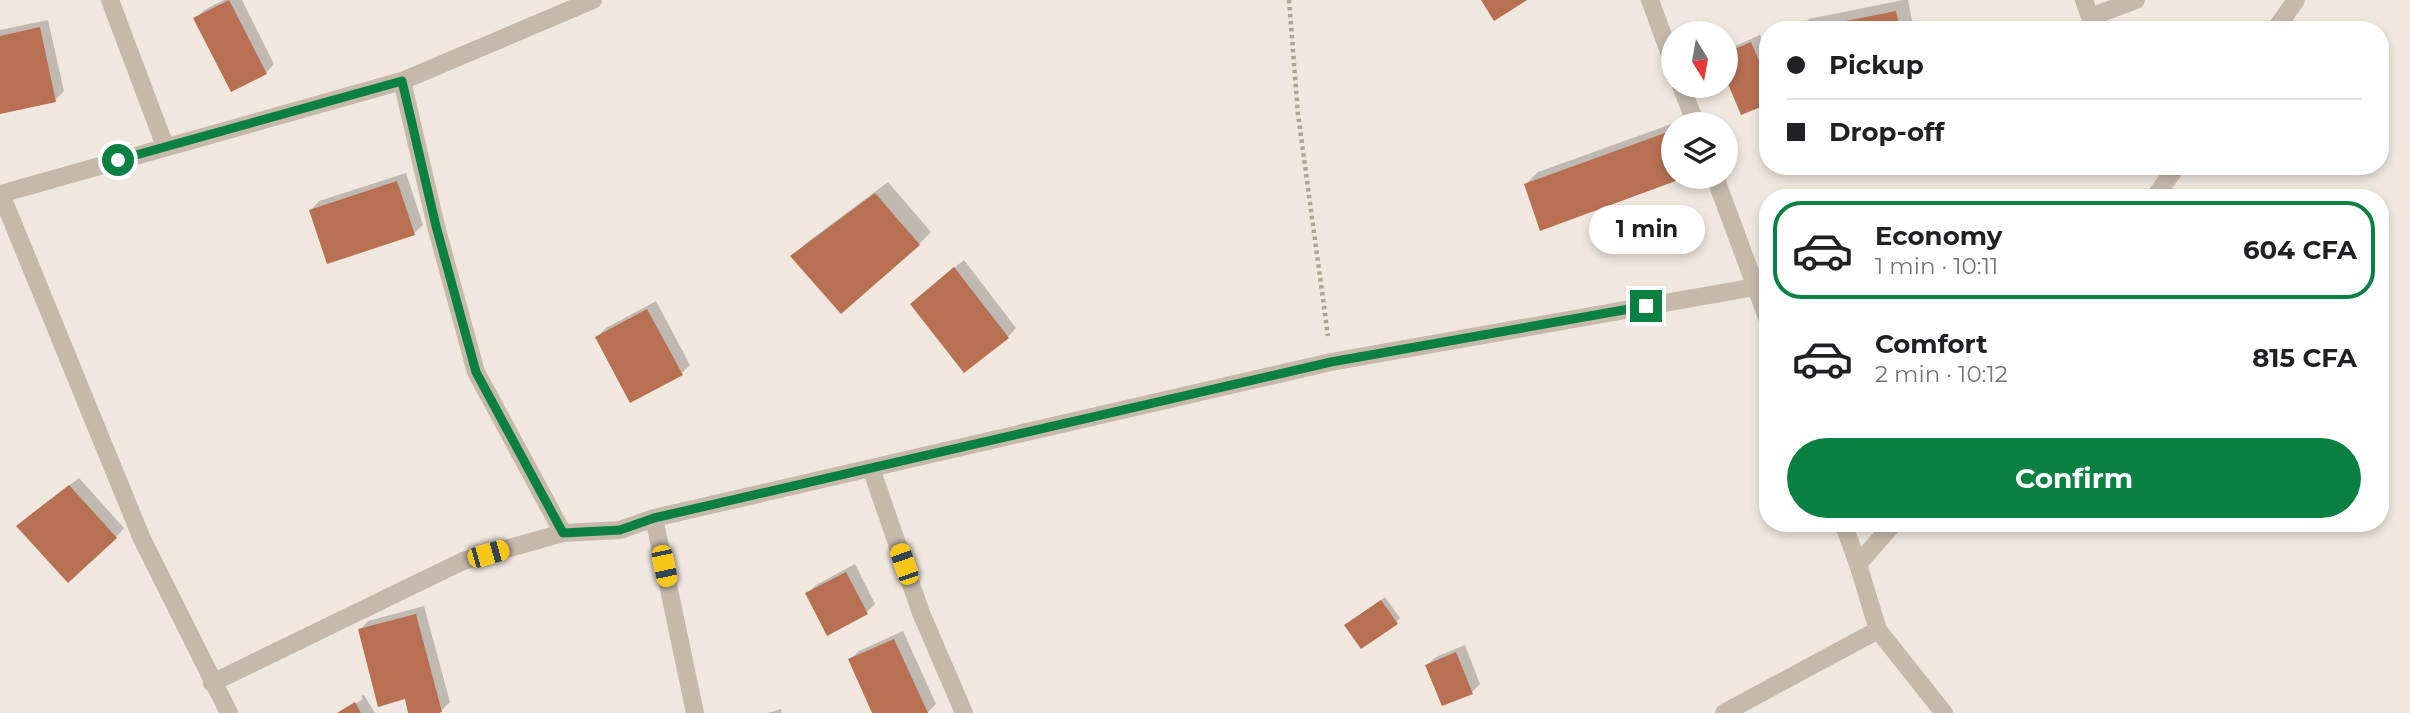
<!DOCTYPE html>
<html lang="en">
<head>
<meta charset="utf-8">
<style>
	:root { --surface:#fff; --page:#f2f2f2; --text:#202124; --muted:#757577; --line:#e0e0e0; --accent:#0b8043 }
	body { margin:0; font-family:Montserrat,sans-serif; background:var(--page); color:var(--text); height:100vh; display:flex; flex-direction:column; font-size:26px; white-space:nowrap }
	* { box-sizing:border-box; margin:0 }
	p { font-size:23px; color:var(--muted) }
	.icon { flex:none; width:38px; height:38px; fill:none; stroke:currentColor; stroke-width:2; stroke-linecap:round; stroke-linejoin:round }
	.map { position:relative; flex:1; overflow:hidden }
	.sheet { position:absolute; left:1759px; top:189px; width:630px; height:343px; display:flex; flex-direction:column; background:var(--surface); border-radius:28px; box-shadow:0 4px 10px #0003 }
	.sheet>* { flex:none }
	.top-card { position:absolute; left:1759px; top:21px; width:630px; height:154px; border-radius:28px; box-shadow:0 4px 10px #0003; display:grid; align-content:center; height:154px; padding:0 28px; background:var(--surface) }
	.needle { width:46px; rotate:169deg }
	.fabs { position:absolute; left:1661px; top:21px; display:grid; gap:14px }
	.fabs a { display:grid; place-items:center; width:77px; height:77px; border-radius:50%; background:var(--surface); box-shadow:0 4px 10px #0003; font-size:35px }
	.end { position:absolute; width:32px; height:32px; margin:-16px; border:9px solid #0b8043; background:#fff; box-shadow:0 0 0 4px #fff }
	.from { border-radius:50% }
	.bubble { position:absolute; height:49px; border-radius:24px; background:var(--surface); box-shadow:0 4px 10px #0003; font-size:23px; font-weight:700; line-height:49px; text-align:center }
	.car { position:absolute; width:21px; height:42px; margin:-21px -10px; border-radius:9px; box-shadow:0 0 5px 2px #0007; background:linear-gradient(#f5c518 24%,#345 0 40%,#f5c518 0 76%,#345 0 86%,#f5c518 0) }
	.top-card b { display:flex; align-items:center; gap:24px; height:66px; font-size:26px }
	.top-card b+b { border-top:2px solid var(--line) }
	.top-card i { width:18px; height:18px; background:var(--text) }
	ul { padding:12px 0 0; list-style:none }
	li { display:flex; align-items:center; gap:21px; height:98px; margin:0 14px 10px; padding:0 14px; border:4px solid transparent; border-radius:28px }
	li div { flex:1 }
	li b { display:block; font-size:26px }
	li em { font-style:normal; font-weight:700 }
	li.current { border-color:var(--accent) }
	li>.icon { width:63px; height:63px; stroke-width:1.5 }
	.primary-button { display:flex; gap:14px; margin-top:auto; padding:14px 28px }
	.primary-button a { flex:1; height:80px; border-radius:42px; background:var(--accent); color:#fff; font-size:28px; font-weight:700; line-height:80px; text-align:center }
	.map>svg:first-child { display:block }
</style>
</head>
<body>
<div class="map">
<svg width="2410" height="713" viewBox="0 0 2410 713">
	<rect width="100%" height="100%" fill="#f0e8de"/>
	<path fill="#0003" d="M224 0H242L274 64 266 73 195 19 204 10Z
		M1903 0H1908L1914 30H1798L1809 19Z
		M48 20 64 91 55 100 0 112V30Z
		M1760 35 1768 53V102L1742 113 1726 74V50Z
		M1677 122 1678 124H1673V177L1680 178 1526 184 1538 172Z
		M406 173 423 225 414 233 311 210 319 201Z
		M888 182 931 232 919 244 793 256 805 244Z
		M964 260 1016 328 1008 337 921 295Z
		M656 301 690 365 682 373 597 337 606 328Z
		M79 478 124 528 116 537 27 517Z
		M855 564 875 604 867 612 807 594 816 585Z
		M1385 597 1400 618 1396 622 1351 621Z
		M424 606 450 702 441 711 432 713H410L406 697 360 630 368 621Z
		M903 631 936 704 927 713H874L850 659 859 651Z
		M1465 645 1480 684 1472 692 1427 665 1436 657Z
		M364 695 375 713H340L363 699 361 696Z
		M781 709 782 713H768Z"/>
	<path fill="#b87053" d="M229 0 267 74 231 92 193 18Z
		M1481 0H1527L1494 21Z
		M1896 11 1900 30H1806V29Z
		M40 27 56 102 0 114V36Z
		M1751 42 1768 82V104L1741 115 1726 79V53Z
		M1665 133 1673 157V177H1680L1681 179 1540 231 1524 184Z
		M397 181 415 235 327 264 309 210Z
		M875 193 920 245 841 314 790 256Z
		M954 267 1009 338 964 373 910 304Z
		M647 309 683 375 630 403 595 337Z
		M69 485 117 538 68 583 16 526Z
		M846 572 868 614 827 636 805 593Z
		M1381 600 1398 624 1361 649 1344 625Z
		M416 614 442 712 439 713H408L405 699 378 707 358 629Z
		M894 639 928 713H872L848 659Z
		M1456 652 1473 694 1442 706 1425 665Z
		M355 702 361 713H337Z"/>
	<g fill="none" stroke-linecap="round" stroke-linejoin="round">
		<path stroke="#b2a395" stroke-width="4.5" stroke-dasharray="3.5 3.5" stroke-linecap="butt" d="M1289 0 1298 114 1328 336"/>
		<path stroke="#c6b9ab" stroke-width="18" d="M110 0 165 146
			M1650 0 1673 63
			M2084 0 2090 17 2136 0
			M2275 30 2296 0
			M402 81 436 226 476 372 563 533
			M1681 86 1696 124
			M1715 177 1768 320
			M0 194 402 81 593 0
			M1 194 142 539 229 713
			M2154 198 2177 166
			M871 468 921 613 964 713
			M654 518 695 713
			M1843 523 1858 564 1878 630 1944 713
			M1858 564 1894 523
			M212 683 463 561 563 533 620 530 654 518 1331 362 1755 287
			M1724 713 1878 630"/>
	</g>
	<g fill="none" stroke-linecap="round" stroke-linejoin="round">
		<path stroke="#0b8043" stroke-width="9" d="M118 160 402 81 436 226 476 372 563 533 620 530 654 518 1331 362 1646 306"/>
	</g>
</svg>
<div class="fabs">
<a><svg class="needle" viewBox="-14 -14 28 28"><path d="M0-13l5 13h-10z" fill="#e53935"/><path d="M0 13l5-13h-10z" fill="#757577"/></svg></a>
<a><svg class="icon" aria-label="layers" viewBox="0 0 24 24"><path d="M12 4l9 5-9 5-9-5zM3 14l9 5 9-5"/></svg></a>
</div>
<i class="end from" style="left:118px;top:160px"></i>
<i class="end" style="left:1646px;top:306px"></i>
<div class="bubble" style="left:1589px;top:205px;width:116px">1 min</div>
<i class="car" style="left:488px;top:554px;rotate:74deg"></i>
<i class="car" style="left:904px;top:564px;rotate:341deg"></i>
<i class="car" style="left:664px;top:566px;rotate:168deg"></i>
<div class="top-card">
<b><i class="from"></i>Pickup</b>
<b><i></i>Drop-off</b>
</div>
<section class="sheet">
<ul>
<li class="current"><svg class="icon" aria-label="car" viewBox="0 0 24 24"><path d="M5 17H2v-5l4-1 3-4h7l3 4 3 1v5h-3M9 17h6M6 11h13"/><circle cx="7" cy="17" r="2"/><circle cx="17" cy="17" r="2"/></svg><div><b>Economy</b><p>1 min · 10:11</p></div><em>604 CFA</em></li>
<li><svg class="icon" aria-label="car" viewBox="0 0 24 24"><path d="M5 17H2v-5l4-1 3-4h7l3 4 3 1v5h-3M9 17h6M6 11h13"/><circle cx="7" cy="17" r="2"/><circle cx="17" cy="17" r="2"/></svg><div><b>Comfort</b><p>2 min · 10:12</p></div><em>815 CFA</em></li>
</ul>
<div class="primary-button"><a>Confirm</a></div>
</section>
</div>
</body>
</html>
